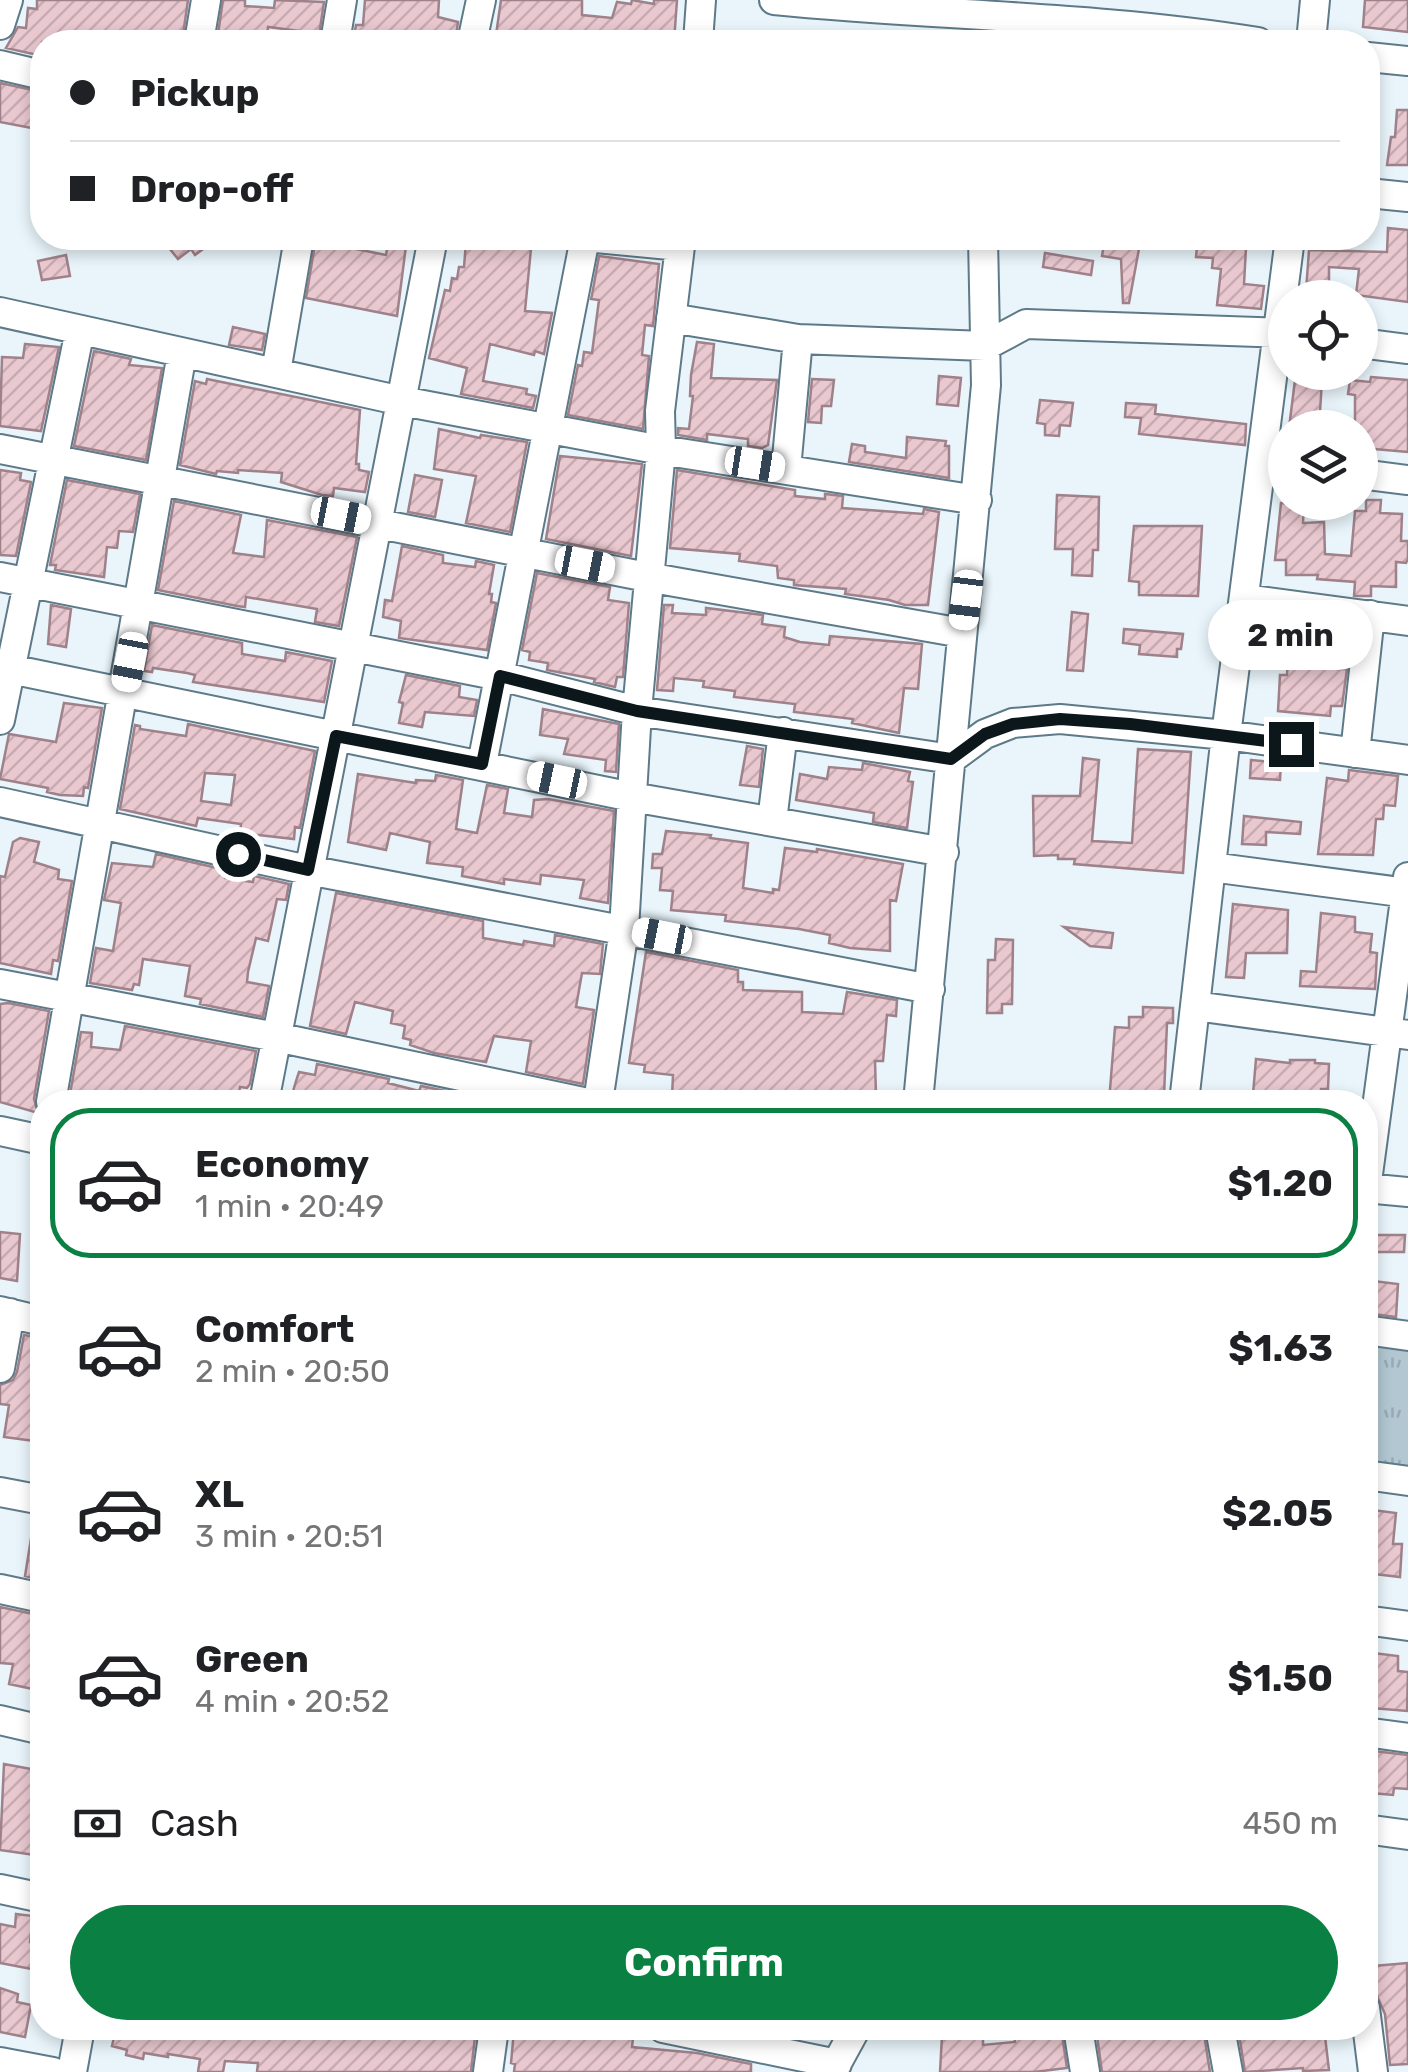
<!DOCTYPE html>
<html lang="en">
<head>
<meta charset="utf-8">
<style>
	:root { --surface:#fff; --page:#f6f6f6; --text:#202124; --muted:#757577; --line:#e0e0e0; --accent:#0b8043 }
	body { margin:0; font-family:Rubik,sans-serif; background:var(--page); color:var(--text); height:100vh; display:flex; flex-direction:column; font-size:38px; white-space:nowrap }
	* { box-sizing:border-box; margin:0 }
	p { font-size:32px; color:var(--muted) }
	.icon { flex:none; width:55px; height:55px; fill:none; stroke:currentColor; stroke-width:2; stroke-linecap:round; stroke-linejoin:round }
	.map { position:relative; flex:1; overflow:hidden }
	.details { position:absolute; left:30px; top:1090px; width:1348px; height:950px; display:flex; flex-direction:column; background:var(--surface); border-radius:40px; box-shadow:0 5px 15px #0003 }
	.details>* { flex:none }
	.guide { position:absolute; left:30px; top:30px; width:1350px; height:220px; border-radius:40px; box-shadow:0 5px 15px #0003; display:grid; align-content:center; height:220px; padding:0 40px; background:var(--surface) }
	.buttons { position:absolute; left:1268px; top:280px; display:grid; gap:20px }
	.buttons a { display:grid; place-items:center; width:110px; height:110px; border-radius:50%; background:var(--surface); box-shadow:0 5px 15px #0003; font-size:50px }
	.end { position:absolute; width:45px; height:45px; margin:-22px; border:12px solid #0c171c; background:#fff; box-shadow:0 0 0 5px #fff }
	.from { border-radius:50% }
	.bubble { position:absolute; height:70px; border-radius:35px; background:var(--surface); box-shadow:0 5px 15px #0003; font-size:32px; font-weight:700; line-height:70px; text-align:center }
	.car { position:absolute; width:30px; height:60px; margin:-30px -15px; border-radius:12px; box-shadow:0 0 8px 2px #0007; background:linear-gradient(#fff 24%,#345 0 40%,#fff 0 76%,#345 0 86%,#fff 0) }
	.guide b { display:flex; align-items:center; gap:35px; height:95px; font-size:38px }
	.guide b+b { border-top:2px solid var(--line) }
	.guide i { width:25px; height:25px; background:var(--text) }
	ul { padding:18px 0 0; list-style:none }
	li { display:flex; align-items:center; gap:30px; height:150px; margin:0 20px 15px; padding:0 20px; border:5px solid transparent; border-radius:40px }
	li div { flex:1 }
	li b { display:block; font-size:38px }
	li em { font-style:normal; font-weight:700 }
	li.current { border-color:var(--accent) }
	li>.icon { width:90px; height:90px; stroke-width:1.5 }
	.pay { display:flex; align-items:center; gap:25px; height:110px; padding:0 40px; font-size:38px }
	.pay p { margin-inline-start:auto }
	.button { display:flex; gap:20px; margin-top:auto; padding:20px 40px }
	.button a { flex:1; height:115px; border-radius:60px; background:var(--accent); color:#fff; font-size:40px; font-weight:700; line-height:115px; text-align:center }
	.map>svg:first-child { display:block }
</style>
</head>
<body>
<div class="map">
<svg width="1408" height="2072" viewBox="0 0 1408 2072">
	<defs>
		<pattern id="park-tufts" width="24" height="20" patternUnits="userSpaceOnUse" patternTransform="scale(2.5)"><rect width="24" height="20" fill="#b2c7d2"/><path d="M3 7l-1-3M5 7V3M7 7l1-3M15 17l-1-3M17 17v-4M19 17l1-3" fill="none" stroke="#98aab4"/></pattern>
		<pattern id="building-hatch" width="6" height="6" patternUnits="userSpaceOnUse" patternTransform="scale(2.5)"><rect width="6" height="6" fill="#e9c8d0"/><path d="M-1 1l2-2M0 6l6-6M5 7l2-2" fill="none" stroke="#c7abb2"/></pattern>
	</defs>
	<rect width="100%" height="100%" fill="#e9f5fb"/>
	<path fill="url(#park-tufts)" d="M1365 1341 1408 1346V1468L1365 1463Z"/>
	<path fill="url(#building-hatch)" stroke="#9f8189" stroke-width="2.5" fill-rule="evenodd" d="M37 0H188L182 42H42V56L6 48 18 27 26 28 28 8 37 9Z
		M223 0H245V6L274 8 275 0 324 2 318 42H300V31L268 27 266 42 217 41Z
		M365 0H439L438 17 458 22 455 42H353L356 25H363Z
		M501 0H582V15L612 18 617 2 631 4 632 0 654 4V0H677L674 42H495Z
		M1365 0H1408V32L1363 27Z
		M0 83 42 92V130L0 122Z
		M1397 110H1408V165H1387L1391 137H1395Z
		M1388 228 1408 230V302L1356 295 1359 269 1329 267V293L1306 291 1309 250 1387 252Z
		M161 238H218L195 255 191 249 178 259Z
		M316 238H352L351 248 386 255 389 238H407L397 316 306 298Z
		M484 238H532L525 311 552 313 544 354 535 351 534 355 490 344 483 381 527 389 526 394 536 396 533 408 461 394 467 368 429 358 445 290 450 291 452 278 457 279 459 267H464L466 242 483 244Z
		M1105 238H1141L1129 303H1123L1121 259 1102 256Z
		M1198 238H1216L1215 246 1246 248 1244 284 1264 286 1261 309 1217 305 1221 269 1212 268 1213 258 1196 257Z
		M1045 253 1093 261 1091 275 1043 267Z
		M66 255 70 276 42 280 38 261Z
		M599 256 659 264 653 326 645 325 642 355 649 356 643 429 568 415 578 365 582 366 584 352 592 353 599 300 591 299 592 295Z
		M233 327 265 334 262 350 229 345Z
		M697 342 714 344 711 378 777 380 768 445 762 448 748 446V439L707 434V440L678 435V428L689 429 693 396H690L691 375Z
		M25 344 59 347 41 431 0 426 2 357 23 358Z
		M94 351 131 359 129 365 162 368 146 460 74 446Z
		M1296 372H1319V380H1322L1319 428H1289Z
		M939 376 961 378 958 406 937 404Z
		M1371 377 1408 380V452L1363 448 1360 445V428H1355V395L1348 394 1350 380 1370 382Z
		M207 379 360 410 356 464H359V470L369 472 365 492 334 488 333 496 322 495 281 482 282 473 238 470V473L217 471 216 474 180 465 195 381 206 384Z
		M812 379 834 380 831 406H822L821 423 808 422Z
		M1040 400 1073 403 1070 426 1060 425 1059 436 1045 435V424L1037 423Z
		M1126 403 1156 405 1155 414 1246 424 1245 445 1139 434 1141 418 1125 417Z
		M439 429 480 438 481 435 527 442 510 532 466 523 476 476 434 469Z
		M907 437 946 441 945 446H949V478L849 462 852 444 865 446V452L906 458Z
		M560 456 642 464 631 556 546 539Z
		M0 470 21 473 20 480 31 482 16 556 0 555Z
		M677 470 795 490V496L825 499V494L843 496 842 508 923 514 924 509 939 512 928 605H905L889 600 845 594 846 589 794 585V580L778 578 777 566 739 561 740 554 670 548Z
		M415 475 442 480 435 517 408 512Z
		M67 480 140 494 133 532 119 531 117 548 107 547 104 577 55 570 56 565H50Z
		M1057 495 1099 497 1098 550H1093L1092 576 1072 575 1073 549H1055Z
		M1366 500H1381L1380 513 1402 514 1401 541H1408V559L1406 563 1396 562V587L1371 586V596H1354L1355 582 1317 579 1318 575H1286V560H1275L1281 503 1304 504 1303 523 1324 522 1325 554 1351 556 1355 511H1366Z
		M174 501 241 515 233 553 264 557 267 520 357 537 339 626 315 622 317 609 246 597 245 607 237 606 158 590Z
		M1134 526H1202L1198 596 1139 595V582L1129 581Z
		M402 546 443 555V563L475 567 476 561 494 565 489 594H492L491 602 496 603 487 650 399 638 401 621 383 617 385 600 392 601Z
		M537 573 610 587 608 600 629 603 623 677H617L615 687 594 682 595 679 547 670 548 663 529 660 530 652 522 650Z
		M51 605 71 609 66 647 48 644Z
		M664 605H673L672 613 706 615V608L763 615 762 624 785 627 784 637 800 642 829 645 830 636 922 644 918 689 904 688 899 733 852 723 853 719 794 712 795 704 734 697 735 691 703 687 704 681 674 678 673 691 657 690Z
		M1072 612 1088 614 1083 671 1067 670Z
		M152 625 242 643V654L285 661 286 652 332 661 324 702 193 682 195 675 187 673 153 668 152 672 144 671Z
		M1124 629 1183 634 1181 649H1177V657L1139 654 1140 645 1123 643Z
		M1305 630 1328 632 1327 643H1338L1337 669H1347L1342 706H1331L1330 716 1278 711 1280 675H1287L1289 640 1304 641Z
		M406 675 460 686 459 697 477 700 474 716 425 712 422 727 399 723 403 703 399 702Z
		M64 703 102 708 88 788 84 787 83 796 60 795 47 792 48 788 0 779 9 734 56 742Z
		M543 709 619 724 616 772 605 771 606 760 564 754 568 739 540 735Z
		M188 724 315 751 300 828 295 827 294 839 240 833 241 824 198 818 196 826 120 809 135 725 140 726V729L186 736ZM205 773 235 775 231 805 201 801Z
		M747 746 763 749 759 787 740 785Z
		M1138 749 1191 752 1183 873 1074 864 1075 859H1058V855L1034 856 1033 796H1080L1083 758 1099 760 1092 841 1132 843Z
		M1251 760 1281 763 1280 780 1250 778Z
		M863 763 910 772 908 781 913 782 907 828 873 822 874 813 796 800 800 774 827 779 829 767 862 770Z
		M1349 770 1398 776 1395 806 1384 805 1383 819H1376L1373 855 1318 854 1327 778 1348 781Z
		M358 774 416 783V780L435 781 436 775 463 780 456 829 477 833 487 785 508 789 504 813 532 817 534 800 548 799 614 811 608 903 580 898 584 880 541 875 540 884 504 879V884L462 876 463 867 427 863 430 842 390 833 386 850 348 842Z
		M1244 816 1301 822 1300 834 1266 832V845L1242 844Z
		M666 831 711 835 710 838 748 843 743 888 773 893V889L779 890 785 848 817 852V849L903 864 896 901 890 900V951L850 948 829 943 830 935 799 929 725 921 726 915 671 910 673 891 660 890 662 868H652L653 854H662Z
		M20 838 39 842 34 862 59 870 58 879 72 881 58 961 53 960 51 974 0 963V876L5 877 13 842Z
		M156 854 226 870 225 878 253 882 254 876 289 884 286 900 277 899 268 941 256 938 248 972 247 982 269 986 263 1017 200 1004 201 999 185 996 190 966 143 959 139 985 134 984 132 990 90 983 96 948 113 951 121 903 104 900 112 863 153 867Z
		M336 893 483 921V938L523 945 524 941 554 946 555 935 603 944 600 974 582 973 576 1007 594 1010 583 1084 526 1072 531 1041 494 1036 486 1062 434 1053 410 1045 411 1040 403 1038 405 1026 391 1023 393 1011 355 1002 346 1034 310 1026Z
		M1233 904 1288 910 1287 953H1246L1244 978 1226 977Z
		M1321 913 1355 917V932L1372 934 1370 952 1377 953 1375 989 1300 986 1301 971 1316 972Z
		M1064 927 1113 933 1111 948 1090 946Z
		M996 939 1013 940 1012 1004H1002V1013H987L988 960H995Z
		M646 952 738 970V982H743V990L802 992V1012L843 1014 847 992 897 1000 896 1016 887 1015 883 1061H875L876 1094H864V1102H700L697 1098 672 1097 673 1075 644 1072 645 1065 629 1063Z
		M8 1003 49 1011 34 1099 38 1113 0 1102V1004Z
		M1143 1007 1173 1008V1023H1167L1164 1096 1128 1097V1102H1109L1115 1027 1129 1028V1017H1143Z
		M125 1026 256 1051 250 1084 247 1088 240 1087 238 1098 234 1097 233 1100 220 1098 219 1102H98L99 1099 70 1094 81 1032 92 1033 91 1047 120 1050Z
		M1256 1059 1290 1063V1060H1315V1063L1329 1064 1328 1089H1321L1320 1102H1301V1097L1253 1094Z
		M317 1064 389 1079 388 1083 419 1091 421 1086 475 1097 474 1102H303L304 1097 292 1095 296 1081 299 1072 315 1075Z
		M0 1232 20 1234 17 1281 0 1278Z
		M1373 1235H1405L1404 1252H1372Z
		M1365 1280 1398 1284 1396 1317 1365 1313Z
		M24 1335 42 1338V1442L4 1437 9 1405 0 1404V1385L13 1380 17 1372Z
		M1365 1509 1396 1513 1393 1544H1402L1400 1577 1365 1573Z
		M34 1520 42 1521V1580L25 1576Z
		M0 1607 38 1615 39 1649H42V1691L9 1684 13 1664 0 1663Z
		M1365 1652 1398 1656V1671L1408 1672 1407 1711 1372 1708 1373 1695 1365 1694Z
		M1365 1750 1408 1755V1789L1394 1788 1393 1795 1371 1793 1372 1780 1365 1779Z
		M4 1764 42 1771 38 1807 42 1808V1856L0 1850Z
		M16 1914 33 1916 30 1942 42 1943V1971L0 1963V1924L15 1927Z
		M1407 1963 1408 2064 1390 2065 1385 2014 1377 1996 1374 1966Z
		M0 1988 18 1994 17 2002 31 2005 25 2037 0 2032Z
		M116 2028H237L236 2031 273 2034V2028H476L471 2072H257L258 2063 225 2061 223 2072H198L200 2059 168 2054V2057L144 2053 143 2059 126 2055 127 2050 112 2046Z
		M532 2028H584V2033L633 2038 632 2047 697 2053 751 2064V2072H514L515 2064 511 2063 514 2030 531 2032Z
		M1013 2028H1061L1067 2068 1034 2072H940L942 2036 983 2037V2045L1015 2042Z
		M1203 2028 1210 2072H1102L1096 2029Z
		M1238 2028H1324L1329 2070 1303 2071V2068L1245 2072Z"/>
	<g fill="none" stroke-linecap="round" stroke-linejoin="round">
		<g stroke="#5e7a88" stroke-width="32">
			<path id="minor" d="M774 0C935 16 1098 16 1258 42
				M0 25 8 0
				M199 42 206 0
				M335 42 342 0
				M472 42 481 0
				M698 42 701 0
				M1311 42 1315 0
				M1368 57 1408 61
				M0 65 42 75
				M1368 193 1408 197
				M596 238 680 246
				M0 312 402 401 661 450 977 500
				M671 318 798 339 985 346 1026 324 1285 333
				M1360 343 1408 349
				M276 372 299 238
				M0 449 647 577 962 633
				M786 469 798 339
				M1360 474 1408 480
				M0 577 500 676 637 711 951 759 985 734 1013 723 1060 719 1226 735 1408 760
				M1245 599 1408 621
				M0 667 632 797 944 852
				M0 720 80 330
				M1355 753 1370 615
				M482 764 585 238
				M0 802 308 870 930 989
				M772 821 783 732
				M1211 867 1408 893
				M0 984 276 1037 583 1102
				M1195 1006 1408 1035
				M51 1102 182 353
				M264 1102 433 238
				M598 1102 624 929 637 711 661 450 660 411 681 238
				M918 1102 986 385 983 238
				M1184 1102 1226 735 1290 238
				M0 1131 42 1140
				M1365 1188 1408 1192
				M1366 1189 1408 877
				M0 1311 42 1321
				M1365 1330 1408 1336
				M0 1368 10 1313
				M1365 1475 1408 1481
				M0 1492 42 1500
				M0 1589 42 1598
				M1365 1620 1408 1626
				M0 1720 42 1730
				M1365 1732 1408 1738
				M1365 1829 1408 1835
				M0 1889 42 1898
				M1365 2008 1373 2072
				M663 2028 837 2064
				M1078 2028 1085 2072
				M1220 2028 1228 2072
				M0 2062 53 2072
				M72 2072 80 2028
				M488 2072 494 2028
				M832 2072 856 2028"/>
		</g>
		<use href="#minor" stroke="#fff" stroke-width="28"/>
	</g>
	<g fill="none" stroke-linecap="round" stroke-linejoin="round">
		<path stroke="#0c171c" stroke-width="12" d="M238 854 308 870 336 736 482 764 500 676 637 711 951 759 985 734 1013 724 1060 719 1130 724 1291 744"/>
	</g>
</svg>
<div class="buttons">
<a><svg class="icon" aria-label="locate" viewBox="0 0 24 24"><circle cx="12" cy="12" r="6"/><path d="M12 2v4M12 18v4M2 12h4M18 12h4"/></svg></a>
<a><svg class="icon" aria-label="layers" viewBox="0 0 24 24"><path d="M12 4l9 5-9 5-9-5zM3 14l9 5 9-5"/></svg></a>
</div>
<i class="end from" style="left:238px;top:854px"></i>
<i class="end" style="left:1291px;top:744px"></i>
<div class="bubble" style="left:1208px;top:600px;width:165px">2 min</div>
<i class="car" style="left:755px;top:464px;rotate:99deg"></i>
<i class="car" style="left:341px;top:515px;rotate:101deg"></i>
<i class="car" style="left:585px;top:564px;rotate:101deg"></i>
<i class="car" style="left:966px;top:600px;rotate:187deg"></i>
<i class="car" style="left:130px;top:662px;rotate:191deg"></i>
<i class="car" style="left:557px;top:780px;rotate:282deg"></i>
<i class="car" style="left:662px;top:936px;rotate:281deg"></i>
<div class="guide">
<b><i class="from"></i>Pickup</b>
<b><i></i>Drop-off</b>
</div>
<section class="details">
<ul>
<li class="current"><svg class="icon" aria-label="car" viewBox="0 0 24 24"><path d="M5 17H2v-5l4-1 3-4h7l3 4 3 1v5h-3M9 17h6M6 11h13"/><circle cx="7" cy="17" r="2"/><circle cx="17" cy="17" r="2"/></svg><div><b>Economy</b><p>1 min · 20:49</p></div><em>$1.20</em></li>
<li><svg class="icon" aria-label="car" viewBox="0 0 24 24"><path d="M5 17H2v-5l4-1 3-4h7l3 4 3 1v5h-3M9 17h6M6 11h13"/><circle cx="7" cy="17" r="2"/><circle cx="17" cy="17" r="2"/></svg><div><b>Comfort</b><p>2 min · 20:50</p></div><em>$1.63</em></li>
<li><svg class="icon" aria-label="car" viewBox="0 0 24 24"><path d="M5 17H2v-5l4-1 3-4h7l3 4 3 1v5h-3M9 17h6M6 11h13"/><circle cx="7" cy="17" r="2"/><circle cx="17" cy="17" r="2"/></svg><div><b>XL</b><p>3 min · 20:51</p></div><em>$2.05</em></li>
<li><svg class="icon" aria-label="car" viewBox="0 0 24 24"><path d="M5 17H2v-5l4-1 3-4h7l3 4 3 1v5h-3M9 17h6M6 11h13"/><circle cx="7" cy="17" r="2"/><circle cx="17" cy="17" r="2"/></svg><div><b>Green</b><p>4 min · 20:52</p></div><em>$1.50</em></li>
</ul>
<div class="pay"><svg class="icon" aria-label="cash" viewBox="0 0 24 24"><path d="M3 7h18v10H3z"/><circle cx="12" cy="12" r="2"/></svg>Cash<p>450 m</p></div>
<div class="button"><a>Confirm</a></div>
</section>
</div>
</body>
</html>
